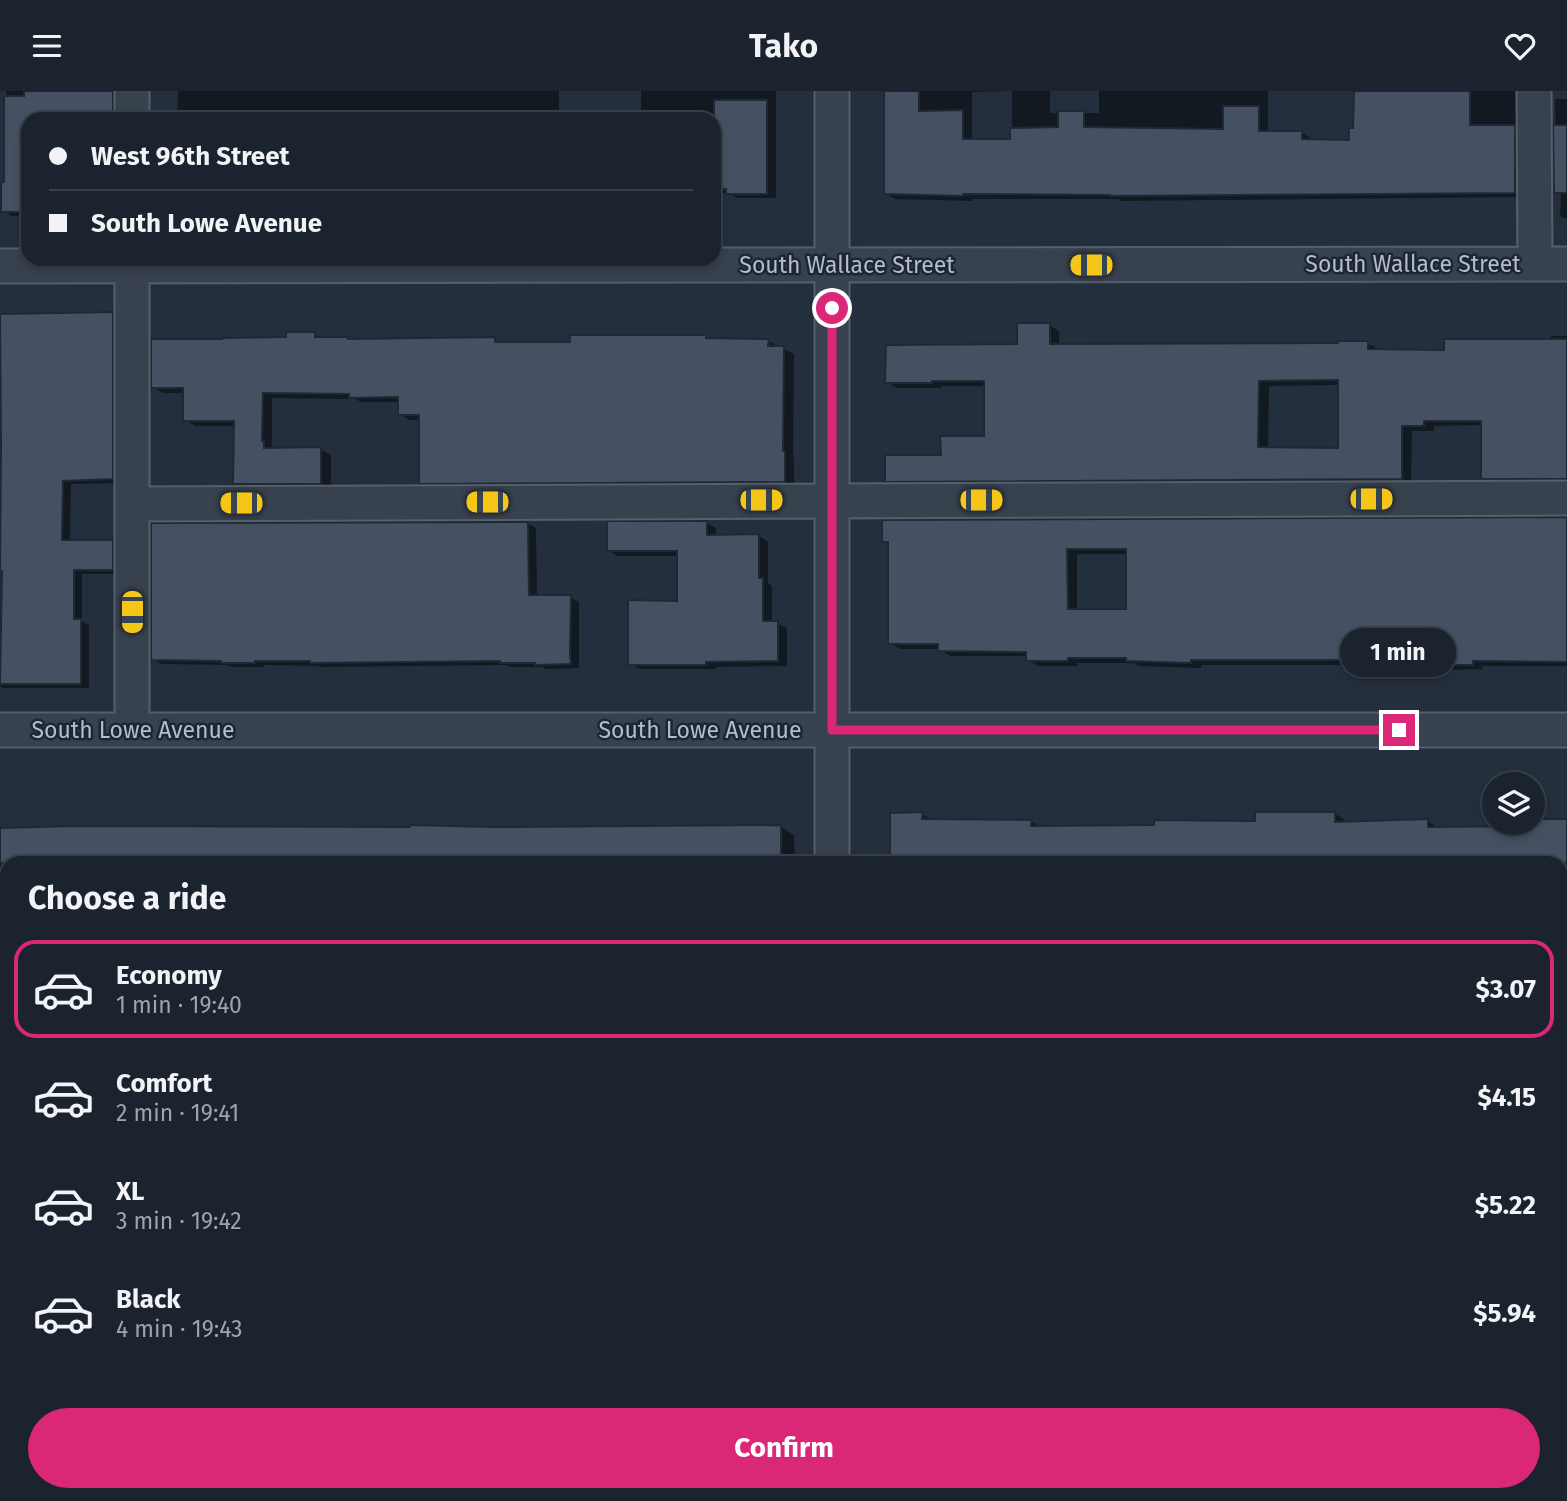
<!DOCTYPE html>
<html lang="en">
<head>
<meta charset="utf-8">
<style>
	:root { --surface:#1b232e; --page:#282f3a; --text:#f1f3f6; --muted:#a0a4aa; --line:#39404a; --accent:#db2777 }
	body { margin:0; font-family:"Fira Sans",sans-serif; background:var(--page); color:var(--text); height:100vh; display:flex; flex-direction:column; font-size:26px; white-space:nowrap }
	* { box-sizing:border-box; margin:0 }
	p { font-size:23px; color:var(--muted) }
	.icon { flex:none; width:38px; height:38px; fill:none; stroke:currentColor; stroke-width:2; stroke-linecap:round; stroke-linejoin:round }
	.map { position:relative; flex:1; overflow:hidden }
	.panel { position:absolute; left:0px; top:765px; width:1568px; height:646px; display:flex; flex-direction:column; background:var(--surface); border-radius:21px 21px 0 0; box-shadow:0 4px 10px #0003,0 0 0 2px var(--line) }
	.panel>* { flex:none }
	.banner { position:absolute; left:21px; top:21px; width:700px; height:154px; border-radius:21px; box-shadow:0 4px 10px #0003,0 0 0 2px var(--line); display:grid; align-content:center; height:154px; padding:0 28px; background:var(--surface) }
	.tools { position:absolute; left:1482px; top:681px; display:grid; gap:14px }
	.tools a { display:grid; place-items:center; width:63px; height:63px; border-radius:50%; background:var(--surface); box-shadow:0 4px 10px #0003,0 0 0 2px var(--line); font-size:35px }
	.end { position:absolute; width:32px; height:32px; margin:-16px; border:9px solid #db2777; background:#fff; box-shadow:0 0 0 4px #fff }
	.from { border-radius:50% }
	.bubble { position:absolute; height:49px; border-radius:24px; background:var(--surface); box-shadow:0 4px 10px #0003,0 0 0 2px var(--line); font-size:23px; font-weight:700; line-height:49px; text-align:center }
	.car { position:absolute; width:21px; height:42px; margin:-21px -10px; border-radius:9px; box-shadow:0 0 5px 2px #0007; background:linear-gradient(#f5c518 24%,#345 0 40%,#f5c518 0 76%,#345 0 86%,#f5c518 0) }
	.banner b { display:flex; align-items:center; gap:24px; height:66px; font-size:26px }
	.banner b+b { border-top:2px solid var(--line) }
	.banner i { width:18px; height:18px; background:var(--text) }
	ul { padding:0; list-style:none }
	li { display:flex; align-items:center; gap:21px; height:98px; margin:0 14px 10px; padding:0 14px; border:4px solid transparent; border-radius:21px }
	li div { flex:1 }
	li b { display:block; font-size:26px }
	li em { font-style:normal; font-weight:700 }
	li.selected { border-color:var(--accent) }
	li>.icon { width:63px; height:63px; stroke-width:1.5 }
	h2 { padding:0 28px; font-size:32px; line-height:84px }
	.primary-button { display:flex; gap:14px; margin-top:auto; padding:14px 28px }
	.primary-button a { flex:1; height:80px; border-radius:42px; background:var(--accent); color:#fff; font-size:28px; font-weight:700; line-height:80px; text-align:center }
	header { display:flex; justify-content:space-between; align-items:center; height:91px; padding:0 28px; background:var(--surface); font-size:32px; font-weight:700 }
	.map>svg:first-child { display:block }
</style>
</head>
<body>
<header><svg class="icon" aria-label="menu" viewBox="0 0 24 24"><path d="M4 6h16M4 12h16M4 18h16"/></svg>Tako<svg class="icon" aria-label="heart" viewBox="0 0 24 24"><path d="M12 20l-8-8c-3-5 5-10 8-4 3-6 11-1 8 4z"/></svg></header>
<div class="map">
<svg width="1567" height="1410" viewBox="0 0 1567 1410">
	<rect width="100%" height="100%" fill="#242f3e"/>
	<path fill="#0007" fill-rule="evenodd" d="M6 0H123L122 28H28V125H12L3 120 6 92Z
		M178 0H559V28H177Z
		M641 0H776V107H737L730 103 714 102V28H641Z
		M886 0H1050V22H1099V0H1268V41L1302 42 1311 47V50L1351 51 1355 39 1356 0H1520L1524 106 1121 110 1119 108H972V110L895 108 886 102ZM1012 0V50L972 49V1Z
		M1555 8H1567V128L1560 125 1561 104 1556 101Z
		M112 223 121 228V392L71 393 70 451H112L121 456V483H82V530L89 534V597H4L0 595V529H3Z
		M1049 234 1059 240V255L1367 252 1378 258V260L1445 261 1551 250V245H1567V393H1493L1483 387V334L1434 335V340H1412L1411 393 896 395 886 390 986 347V295H942V297H897L887 291 1019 255ZM1340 294V359L1268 358 1269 295Z
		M314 243 323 248H348L351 249 494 248 502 252 572 253 705 246 711 249 768 250 794 263 793 366 794 367V396L431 397 421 392 420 329H410L400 323V311H361L355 308 272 307V356L274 357 320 358 331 364V398H245L235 392 236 335H195L185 329V302H163L153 296 287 248Z
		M1567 428V575H1482V578L1454 579 1448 575 1349 574H1201V577L1138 575 1134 572H1077V575H1038L1028 569V565H950L940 558H900L890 552 889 454 883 450ZM1077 463H1128V520H1077Z
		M527 432 536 437 537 505 570 506 579 511V577L546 578 543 576H510L507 574 320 576 318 575 264 574V576H232L227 574 162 573 153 568Z
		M706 432 716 437V446L759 445 768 451V492L772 495V532H777L787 537V575L716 576V578H640L630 573 679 511V465H618L608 459Z
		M922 723 931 728V730H1031L1042 736 1155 735 1257 732 1335 723 1344 728 1343 732 1427 730 1436 735V738L1537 737 1567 730V863L1561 865V772H891Z
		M781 736 794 744 795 772H7V782H0V738Z
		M0 844H7V865L0 870Z
		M0 896 5 899 7 896V931H0Z
		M1561 897 1567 898V1025H1561Z
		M0 978H7V1022H0Z
		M1567 1188V1329L1561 1332V1189Z
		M0 1190H7V1327L0 1330Z
		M1561 1360 1567 1361V1410H1560Z
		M7 1361V1404H532V1410H0V1362Z
		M578 1404H790V1410H578Z
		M888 1404H925L926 1410H888Z
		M996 1404H1196V1410H996Z"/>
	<path fill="#455162" stroke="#1f2835" stroke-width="2" fill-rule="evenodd" d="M24 0H113V28H28V121H1V91H4V5H24Z
		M884 0H919V20L963 19V48H1010V37L1058 36V20H1084V36L1223 38V15H1259V40H1302V48L1349 49V37H1353L1354 0H1470V34H1515V102L1110 105V104L963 103V105L884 103Z
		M714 9H767V103H726V98H714Z
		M1553 34H1567V102H1554Z
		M113 221V388L63 390 62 449H113V479H74V528H81V593H0L2 480 0 481 1 355 0 223Z
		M1017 232H1050V253L1338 252V250H1368V258L1444 259V248H1567V388H1481V330H1424V335H1402V388L885 391V364H941L940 345H984V290H932V292H885L886 254 1017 253ZM1338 289V357L1258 356 1259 290Z
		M286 241H315V246H348V248L495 246V251H570V244H706V247L769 248 768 255H784L783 360H785V391L419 393V324H398V306L349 307V303L263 302 262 350H264V357L321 356V393H233L234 330H183V297H151V248H222V247L286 246Z
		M1567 426V571L1473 570V574H1442V571L1337 569H1191V572L1126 570V567H1068V570H1026V561L938 560V553H888V451H882V429ZM1067 458H1126V518H1068Z
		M607 430H707V444L759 443V487H763V530H778V570L706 571V574H628V509L677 510V460H607Z
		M528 431 529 504H571L570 563 571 573 535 574V572H500V570L310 572V570H255V572H221V570L151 569V432Z
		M923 721 922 728 1032 729 1031 735 1154 734V729L1255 730V721H1335V731L1428 728V736L1535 735V728H1567V772H890V722Z
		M410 734 493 736 781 734V772H0V737L74 735 410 736Z"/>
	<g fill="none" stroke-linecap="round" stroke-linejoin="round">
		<g stroke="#565f6c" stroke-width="37">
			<path id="minor" d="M832 0V772
				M1534 0 1535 173
				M132 28V0
				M132 168V639
				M0 175 1567 173
				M132 413 1567 407
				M0 639H1567
				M0 875H7
				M1561 877H1567
				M1561 1108H1567
				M0 1111H7
				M1561 1340H1567
				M0 1341H7
				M832 1410V1404"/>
		</g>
		<use href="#minor" stroke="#38414e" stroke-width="33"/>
	</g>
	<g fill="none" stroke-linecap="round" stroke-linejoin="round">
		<path stroke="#db2777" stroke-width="9" d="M832 217V639H1399"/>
	</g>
	<g text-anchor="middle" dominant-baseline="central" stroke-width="5" stroke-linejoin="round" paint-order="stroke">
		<g font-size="23" fill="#b4bcc9" stroke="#1d2633">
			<text x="1413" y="173">South Wallace Street</text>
			<text x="847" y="174">South Wallace Street</text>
			<text x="133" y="639">South Lowe Avenue</text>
			<text x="700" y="639">South Lowe Avenue</text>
		</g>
	</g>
</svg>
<div class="tools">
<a><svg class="icon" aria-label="layers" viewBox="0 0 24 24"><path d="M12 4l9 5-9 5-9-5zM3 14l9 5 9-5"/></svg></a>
</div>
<i class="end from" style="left:832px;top:217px"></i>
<i class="end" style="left:1399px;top:639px"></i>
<div class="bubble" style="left:1340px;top:537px;width:116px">1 min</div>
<i class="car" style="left:1091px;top:174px;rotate:270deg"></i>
<i class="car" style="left:1371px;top:408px;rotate:90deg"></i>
<i class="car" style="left:761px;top:409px;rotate:90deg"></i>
<i class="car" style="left:981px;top:409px;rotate:90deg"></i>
<i class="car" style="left:487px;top:411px;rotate:270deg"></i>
<i class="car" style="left:241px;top:412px;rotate:270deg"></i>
<i class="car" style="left:132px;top:521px;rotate:180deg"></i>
<div class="banner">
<b><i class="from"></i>West 96th Street</b>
<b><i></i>South Lowe Avenue</b>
</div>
<section class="panel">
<h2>Choose a ride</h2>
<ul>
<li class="selected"><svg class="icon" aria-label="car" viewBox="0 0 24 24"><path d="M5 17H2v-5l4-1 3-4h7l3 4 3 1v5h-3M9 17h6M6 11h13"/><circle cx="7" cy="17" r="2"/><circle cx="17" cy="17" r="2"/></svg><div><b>Economy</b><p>1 min · 19:40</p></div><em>$3.07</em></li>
<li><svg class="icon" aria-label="car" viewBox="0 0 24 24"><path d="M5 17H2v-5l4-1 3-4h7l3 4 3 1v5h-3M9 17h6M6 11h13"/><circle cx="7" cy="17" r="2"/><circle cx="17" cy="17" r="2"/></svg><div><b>Comfort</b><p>2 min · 19:41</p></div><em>$4.15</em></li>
<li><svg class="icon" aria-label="car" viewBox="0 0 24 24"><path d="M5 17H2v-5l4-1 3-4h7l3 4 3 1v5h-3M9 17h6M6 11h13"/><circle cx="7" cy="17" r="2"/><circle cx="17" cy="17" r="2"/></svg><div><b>XL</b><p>3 min · 19:42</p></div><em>$5.22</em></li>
<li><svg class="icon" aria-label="car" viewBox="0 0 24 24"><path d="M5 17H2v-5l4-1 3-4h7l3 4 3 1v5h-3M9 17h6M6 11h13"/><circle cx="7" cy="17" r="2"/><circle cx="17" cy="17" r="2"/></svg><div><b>Black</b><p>4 min · 19:43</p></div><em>$5.94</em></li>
</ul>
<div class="primary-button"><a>Confirm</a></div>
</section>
</div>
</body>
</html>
